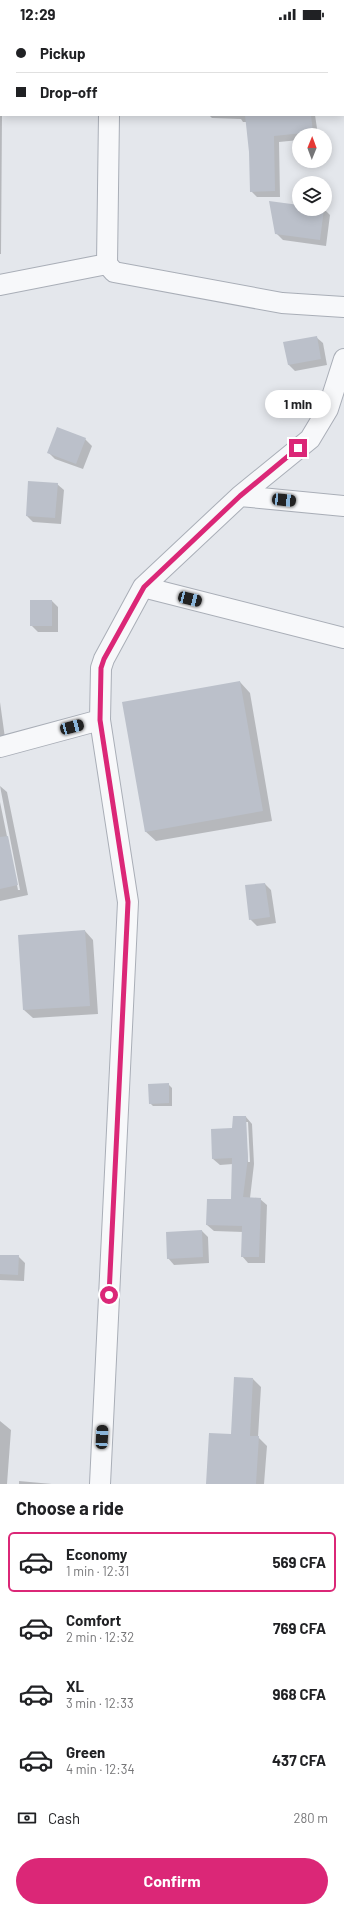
<!DOCTYPE html>
<html lang="en">
<head>
<meta charset="utf-8">
<style>
	:root { --surface:#fff; --page:#f2f2f2; --text:#202124; --muted:#757577; --line:#e0e0e0; --accent:#db2777 }
	body { margin:0; font-family:Barlow,sans-serif; background:var(--page); color:var(--text); height:100vh; display:flex; flex-direction:column; font-size:15px; white-space:nowrap }
	* { box-sizing:border-box; margin:0 }
	p { font-size:13px; color:var(--muted) }
	.icon { flex:none; width:22px; height:22px; fill:none; stroke:currentColor; stroke-width:2; stroke-linecap:round; stroke-linejoin:round }
	.map { position:relative; height:1456px; overflow:hidden }
	.details { display:flex; flex-direction:column; background:var(--surface); flex:1 }
	.details>* { flex:none }
	.guide { position:absolute; left:0px; top:0px; width:344px; height:88px; box-shadow:0 2px 10px #0003; display:grid; align-content:center; height:88px; padding:0 16px; background:var(--surface) }
	.needle { width:26px; rotate:1deg }
	.buttons { position:absolute; left:292px; top:100px; display:grid; gap:8px }
	.buttons a { display:grid; place-items:center; width:40px; height:40px; border-radius:50%; background:var(--surface); box-shadow:0 2px 10px #0003; font-size:20px }
	.end { position:absolute; width:18px; height:18px; margin:-9px; border:5px solid #db2777; background:#fff; box-shadow:0 0 0 2px #fff }
	.from { border-radius:50% }
	.bubble { position:absolute; height:28px; border-radius:14px; background:var(--surface); box-shadow:0 2px 10px #0003; font-size:13px; font-weight:700; line-height:28px; text-align:center }
	.car { position:absolute; width:12px; height:24px; margin:-12px -6px; border-radius:5px; box-shadow:0 0 3px 1px #0007; background:linear-gradient(#222 24%,#8ab4d8 0 40%,#222 0 76%,#8ab4d8 0 86%,#222 0) }
	.guide b { display:flex; align-items:center; gap:14px; height:38px; font-size:15px }
	.guide b+b { border-top:1px solid var(--line) }
	.guide i { width:10px; height:10px; background:var(--text) }
	ul { padding:0; list-style:none }
	li { display:flex; align-items:center; gap:12px; height:60px; margin:0 8px 6px; padding:0 8px; border:2px solid transparent; border-radius:6px }
	li div { flex:1 }
	li b { display:block; font-size:15px }
	li em { font-style:normal; font-weight:700 }
	li.current { border-color:var(--accent) }
	li>.icon { width:36px; height:36px; stroke-width:1.5 }
	h2 { padding:0 16px; font-size:18px; line-height:48px }
	.pay { display:flex; align-items:center; gap:10px; height:44px; padding:0 16px; font-size:15px }
	.pay p { margin-inline-start:auto }
	.action { display:flex; gap:8px; margin-top:auto; padding:8px 16px }
	.action a { flex:1; height:46px; border-radius:24px; background:var(--accent); color:#fff; font-size:16px; font-weight:700; line-height:46px; text-align:center }
	.status { display:flex; justify-content:space-between; align-items:center; height:28px; padding:0 20px; background:var(--surface); direction:ltr }
	.status svg { height:11px; fill:currentColor }
	.map>svg:first-child { display:block }
</style>
</head>
<body>
<div class="status"><b>12:29</b><svg viewBox="0 0 49 12"><path d="M0 12V9h3v3zM5 12V6h3v6zM10 12V3h3v9zM15 12V0h3v12zM26 1h20v11H26zM47 4h2v5h-2z"/></svg></div>
<div class="map">
<svg width="344" height="1456" viewBox="0 0 344 1456">
	<rect width="100%" height="100%" fill="#e4e7ec"/>
	<path fill="#0003" fill-rule="evenodd" d="M0 25 2 87 1 226H0Z
		M209 87H315L318 107H299V112L279 114 280 169H257L251 163 250 124 247 94H243L241 91 212 90Z
		M299 178V181H324L330 187 326 218 283 212 276 205Z
		M316 309 323 315 327 337 295 343 288 336Z
		M85 411 92 418 83 441 55 431 49 425Z
		M57 456 64 462 61 496 33 494 27 488Z
		M52 573 58 579V604H38L31 597Z
		M240 654 250 665 272 793 156 813 145 803Z
		M0 674 5 710H0Z
		M0 758 7 764 28 867 0 873V774L18 862H20Z
		M265 856 271 862 276 895 257 898 250 891Z
		M85 903 93 912 98 986 33 990 24 982Z
		M168 1056 172 1060V1078H153L150 1075Z
		M246 1089 252 1096 254 1136 250 1170 260 1171 267 1177 265 1235H248L242 1228 243 1204 214 1203 207 1197 232 1172 233 1136 220 1137 213 1131 233 1101ZM245 1094H248L250 1134H248Z
		M202 1203 208 1209 209 1235 174 1237 168 1230Z
		M0 1228H18L25 1235 24 1253 0 1252Z
		M253 1351 261 1359 258 1409 267 1418 264 1456H207L232 1407Z
		M0 1393 11 1402 7 1456H0Z
		M19 1453 52 1456H53H19Z"/>
	<path fill="#bbc0ca" d="M245 87H311L313 104 274 108 275 163 250 164 249 124Z
		M269 173 299 177V181H324L320 212 275 206Z
		M317 308 321 331 288 337 283 314Z
		M57 399 86 410 76 436 47 425Z
		M28 453 58 455 55 490 26 488Z
		M30 572H52V598H30Z
		M240 653 263 783 145 804 122 674Z
		M8 808 18 857 0 861V809Z
		M265 855 270 889 249 892 245 857Z
		M85 902 90 978 23 982 18 907Z
		M169 1055V1075L149 1076 148 1056Z
		M233 1088H246L248 1130 243 1169 261 1170 259 1229H241L242 1198 206 1197 207 1171H231L232 1130 212 1131 211 1101 232 1100Z
		M202 1202 203 1229 167 1231 166 1204Z
		M0 1227H19L18 1247 0 1246Z
		M234 1349 253 1350 250 1408H259L256 1456H206L209 1405 231 1406Z"/>
	<g fill="none" stroke-linecap="round" stroke-linejoin="round">
		<g stroke="#a9aeb7" stroke-width="22">
			<path id="minor" d="M110 1V0
				M109 87 107 236 114 244 282 275 344 279
				M0 257 107 236
				M240 468 344 478
				M143 559 344 610
				M0 719 100 692
				M100 1456 128 874 100 692 101 640 104 631 143 559 240 468 310 411 328 381 344 331"/>
		</g>
		<use href="#minor" stroke="#f7f8fa" stroke-width="20"/>
	</g>
	<g fill="none" stroke-linecap="round" stroke-linejoin="round">
		<path stroke="#db2777" stroke-width="5" d="M109 1267 128 874 100 692 101 640 104 631 144 559 240 468 298 420"/>
	</g>
</svg>
<div class="buttons">
<a><svg class="needle" viewBox="-14 -14 28 28"><path d="M0-13l5 13h-10z" fill="#e53935"/><path d="M0 13l5-13h-10z" fill="#757577"/></svg></a>
<a><svg class="icon" aria-label="layers" viewBox="0 0 24 24"><path d="M12 4l9 5-9 5-9-5zM3 14l9 5 9-5"/></svg></a>
</div>
<i class="end from" style="left:109px;top:1267px"></i>
<i class="end" style="left:298px;top:420px"></i>
<div class="bubble" style="left:265px;top:362px;width:66px">1 min</div>
<i class="car" style="left:284px;top:472px;rotate:96deg"></i>
<i class="car" style="left:190px;top:571px;rotate:104deg"></i>
<i class="car" style="left:72px;top:699px;rotate:75deg"></i>
<i class="car" style="left:102px;top:1409px;rotate:3deg"></i>
<div class="guide">
<b><i class="from"></i>Pickup</b>
<b><i></i>Drop-off</b>
</div>
</div>
<section class="details">
<h2>Choose a ride</h2>
<ul>
<li class="current"><svg class="icon" aria-label="car" viewBox="0 0 24 24"><path d="M5 17H2v-5l4-1 3-4h7l3 4 3 1v5h-3M9 17h6M6 11h13"/><circle cx="7" cy="17" r="2"/><circle cx="17" cy="17" r="2"/></svg><div><b>Economy</b><p>1 min · 12:31</p></div><em>569 CFA</em></li>
<li><svg class="icon" aria-label="car" viewBox="0 0 24 24"><path d="M5 17H2v-5l4-1 3-4h7l3 4 3 1v5h-3M9 17h6M6 11h13"/><circle cx="7" cy="17" r="2"/><circle cx="17" cy="17" r="2"/></svg><div><b>Comfort</b><p>2 min · 12:32</p></div><em>769 CFA</em></li>
<li><svg class="icon" aria-label="car" viewBox="0 0 24 24"><path d="M5 17H2v-5l4-1 3-4h7l3 4 3 1v5h-3M9 17h6M6 11h13"/><circle cx="7" cy="17" r="2"/><circle cx="17" cy="17" r="2"/></svg><div><b>XL</b><p>3 min · 12:33</p></div><em>968 CFA</em></li>
<li><svg class="icon" aria-label="car" viewBox="0 0 24 24"><path d="M5 17H2v-5l4-1 3-4h7l3 4 3 1v5h-3M9 17h6M6 11h13"/><circle cx="7" cy="17" r="2"/><circle cx="17" cy="17" r="2"/></svg><div><b>Green</b><p>4 min · 12:34</p></div><em>437 CFA</em></li>
</ul>
<div class="pay"><svg class="icon" aria-label="cash" viewBox="0 0 24 24"><path d="M3 7h18v10H3z"/><circle cx="12" cy="12" r="2"/></svg>Cash<p>280 m</p></div>
<div class="action"><a>Confirm</a></div>
</section>
</body>
</html>
